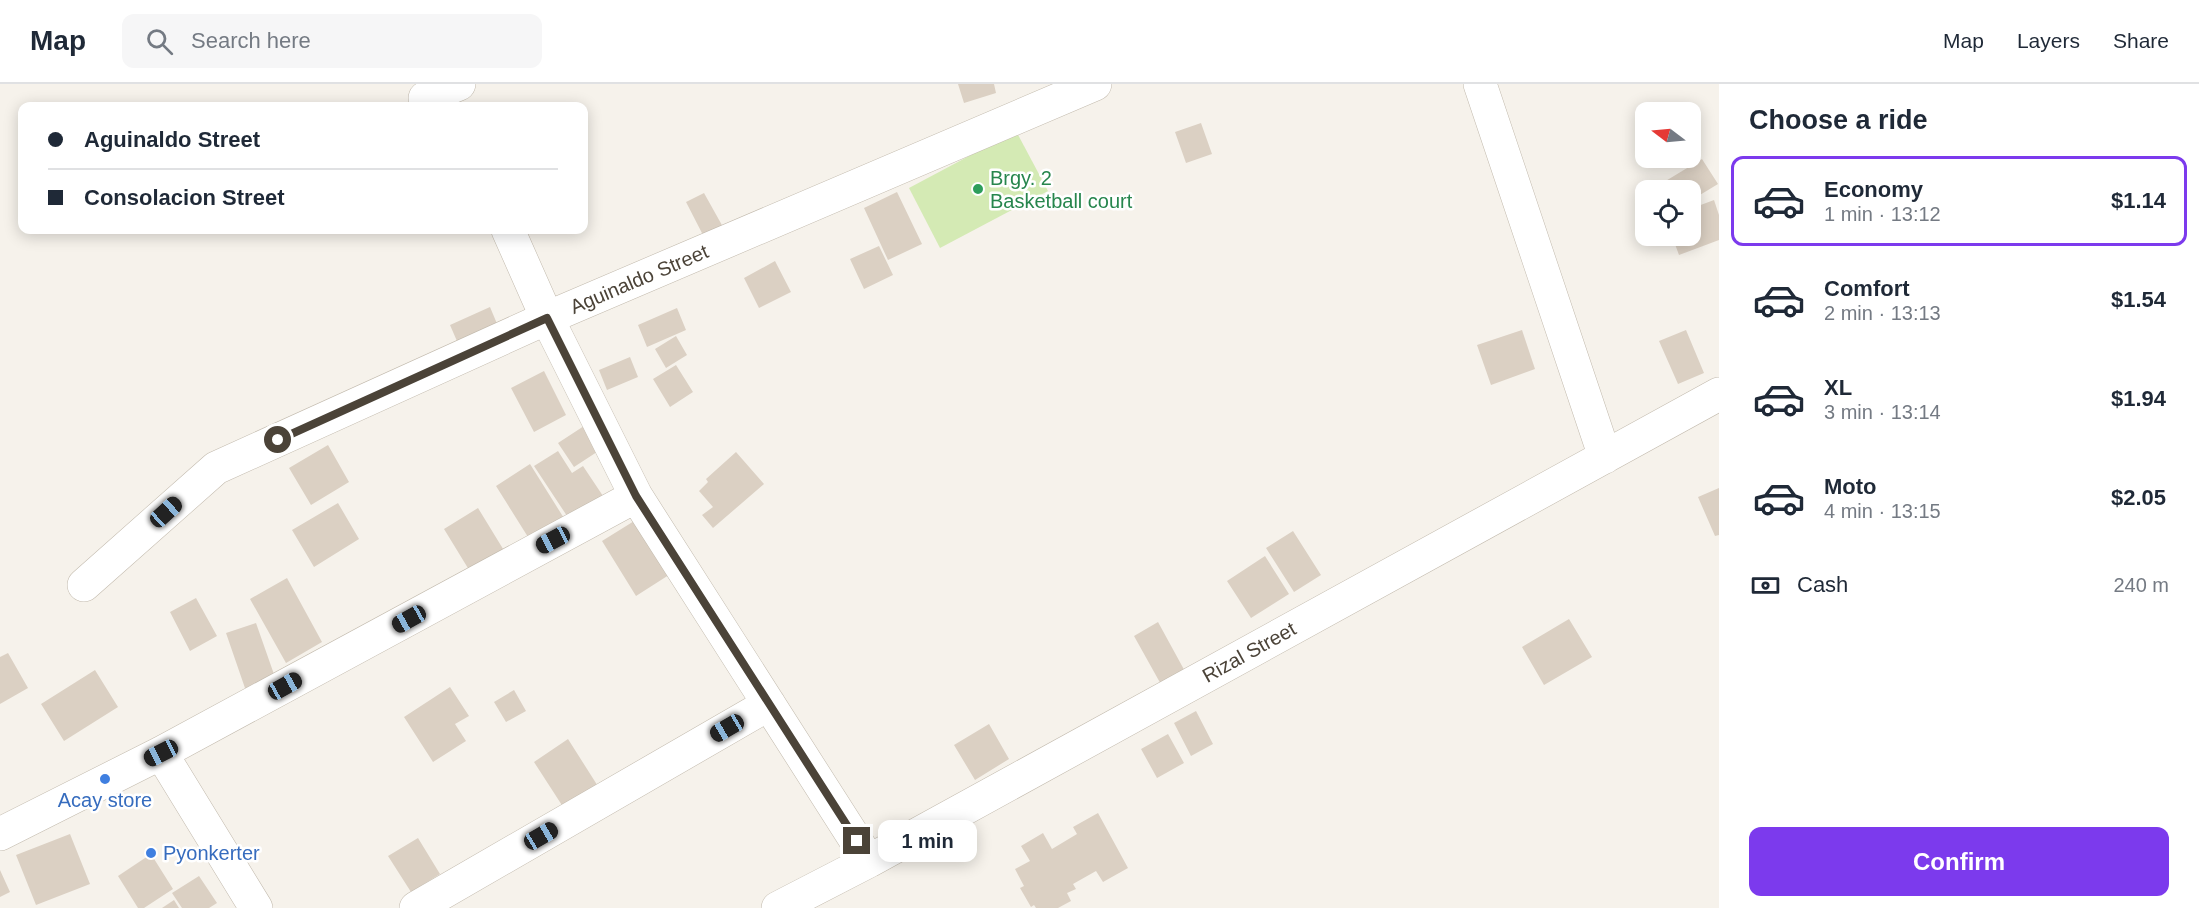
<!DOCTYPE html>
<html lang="en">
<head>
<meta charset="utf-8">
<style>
	:root { --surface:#fff; --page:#f6f6f7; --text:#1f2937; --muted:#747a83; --line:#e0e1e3; --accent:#7c3aed }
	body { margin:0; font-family:Arial,sans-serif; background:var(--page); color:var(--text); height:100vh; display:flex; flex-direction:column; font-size:22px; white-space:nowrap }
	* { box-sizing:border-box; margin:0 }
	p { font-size:20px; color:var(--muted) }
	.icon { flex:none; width:33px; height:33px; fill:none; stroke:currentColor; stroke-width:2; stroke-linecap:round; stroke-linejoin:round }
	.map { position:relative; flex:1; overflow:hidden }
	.sheet { display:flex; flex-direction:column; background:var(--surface); width:480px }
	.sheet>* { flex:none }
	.top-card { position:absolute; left:18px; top:18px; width:570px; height:132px; border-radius:12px; box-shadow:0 3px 15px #0003; display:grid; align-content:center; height:132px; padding:0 30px; background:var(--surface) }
	.needle { width:39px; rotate:286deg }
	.fabs { position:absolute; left:1635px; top:18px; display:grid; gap:12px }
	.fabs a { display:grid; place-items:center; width:66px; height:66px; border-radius:12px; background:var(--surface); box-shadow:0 3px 15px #0003; font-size:30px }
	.end { position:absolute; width:27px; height:27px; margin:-14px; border:8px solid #4b4338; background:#fff; box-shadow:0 0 0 3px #fff }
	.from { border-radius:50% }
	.bubble { position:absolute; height:42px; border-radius:12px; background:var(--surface); box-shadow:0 3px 15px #0003; font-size:20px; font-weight:600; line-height:42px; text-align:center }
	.car { position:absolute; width:18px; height:36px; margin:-18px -9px; border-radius:8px; box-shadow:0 0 4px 2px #0007; background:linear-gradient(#222 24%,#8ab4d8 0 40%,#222 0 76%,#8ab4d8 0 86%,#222 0) }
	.top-card b { display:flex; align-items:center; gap:21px; height:57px; font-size:22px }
	.top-card b+b { border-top:2px solid var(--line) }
	.top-card i { width:15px; height:15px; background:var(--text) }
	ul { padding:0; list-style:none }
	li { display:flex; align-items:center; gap:18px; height:90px; margin:0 12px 9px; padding:0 18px; border:3px solid transparent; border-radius:12px }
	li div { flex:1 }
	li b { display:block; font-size:22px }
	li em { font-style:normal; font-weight:600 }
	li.on { border-color:var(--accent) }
	li>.icon { width:54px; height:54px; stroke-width:1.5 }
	h2 { padding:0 30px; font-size:27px; line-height:72px }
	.pay { display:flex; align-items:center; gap:15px; height:66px; padding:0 30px; font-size:22px }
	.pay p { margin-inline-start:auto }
	.primary-button { display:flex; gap:12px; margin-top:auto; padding:12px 30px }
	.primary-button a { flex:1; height:69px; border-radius:12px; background:var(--accent); color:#fff; font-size:24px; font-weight:600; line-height:69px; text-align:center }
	header { display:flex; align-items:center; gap:36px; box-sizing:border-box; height:84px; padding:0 30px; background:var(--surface); border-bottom:2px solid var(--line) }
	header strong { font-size:28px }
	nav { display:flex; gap:33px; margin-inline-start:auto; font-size:21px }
	.search { width:420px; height:54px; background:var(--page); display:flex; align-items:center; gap:15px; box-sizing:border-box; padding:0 21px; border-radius:12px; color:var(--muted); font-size:22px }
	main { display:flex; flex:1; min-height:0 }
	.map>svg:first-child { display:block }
</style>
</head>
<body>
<header>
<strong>Map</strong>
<div class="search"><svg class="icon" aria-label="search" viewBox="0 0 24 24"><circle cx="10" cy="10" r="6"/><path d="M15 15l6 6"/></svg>Search here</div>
<nav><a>Map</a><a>Layers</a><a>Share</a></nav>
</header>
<main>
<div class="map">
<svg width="1719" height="824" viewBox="0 0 1719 824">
	<rect width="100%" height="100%" fill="#f6f2eb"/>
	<path fill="#d4eab4" d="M1016 47 1048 107 940 164 909 104Z"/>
	<path fill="#dbd0c3" d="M958 0H994L996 9 964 19Z
		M1201 39 1212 70 1186 79 1175 48Z
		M1702 75 1718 100 1690 117V106H1670L1664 98Z
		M897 108 922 160 888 176 864 124Z
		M704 109 723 143 704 153 686 118Z
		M1714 116 1719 131V156L1679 171 1672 152H1690V125Z
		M879 162 893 191 864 205 850 175Z
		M775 177 791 208 759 224 744 194Z
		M490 223 503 254 463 271 450 241Z
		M677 224 686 246 647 263 638 241Z
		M1522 246 1535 285 1491 301 1477 261Z
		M1686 246 1704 289 1678 300 1659 257Z
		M676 252 687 271 666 284 655 265Z
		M630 273 638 293 607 306 599 286Z
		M676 281 693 308 670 323 653 295Z
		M544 287 566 331 534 348 511 304Z
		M584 342 600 366 574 383 558 359Z
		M328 361 349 398 311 421 289 384Z
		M558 367 572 389 583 382 603 412 569 435 534 382Z
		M736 368 764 400 713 444 702 431 713 423 699 407 708 398 706 395Z
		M530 380 567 439 533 461 496 402Z
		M1719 404V451L1715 452 1698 413Z
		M338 419 359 455 314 483 292 446Z
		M478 424 508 473 474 494 444 445Z
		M639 434 672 489 636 512 602 457Z
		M1293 447 1321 491 1294 508 1266 464Z
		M1265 472 1289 510 1251 534 1227 497Z
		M287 494 322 558 286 579 250 515Z
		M196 514 217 552 190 567 170 528Z
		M1569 535 1592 573 1544 601 1522 563Z
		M1158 538 1187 591 1163 604 1134 552Z
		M256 539 276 596 246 607 226 549Z
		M8 569 28 604 0 620V573Z
		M95 586 118 623 64 657 41 620Z
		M450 603 469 632 455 640 466 657 433 678 404 633Z
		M514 606 526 627 506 638 494 618Z
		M1196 627 1213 660 1191 672 1174 639Z
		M989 640 1009 675 975 696 954 661Z
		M1168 650 1184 679 1157 694 1141 665Z
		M568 655 601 707 567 729 534 678Z
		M1098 729 1128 784 1103 798 1096 787 1073 800 1076 805 1067 809 1071 817 1058 824H1036L1034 821 1031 823 1020 804 1024 802 1015 785 1030 777 1021 762 1043 749 1052 765 1077 750 1073 743Z
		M70 750 90 800 36 821 16 771Z
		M418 754 440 790 411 808 388 772Z
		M151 770 173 805 144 824H138L118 792Z
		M0 786 10 808 0 813Z
		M199 792 217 819 209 824H182L172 809Z
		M174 816 179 824H162Z"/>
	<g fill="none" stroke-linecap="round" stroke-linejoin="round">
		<g stroke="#c2baad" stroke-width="34">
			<path id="minor" d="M1480 0 1605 373
				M425 14 459 0
				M508 146 547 234 636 412 869 777
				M84 501 216 384 547 234 1095 0
				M161 669 256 824
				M0 750 161 669 636 412
				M416 824 769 620
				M778 824 869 777 1719 310"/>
		</g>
		<use href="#minor" stroke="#fff" stroke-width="33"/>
	</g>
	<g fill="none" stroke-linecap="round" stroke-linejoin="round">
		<path stroke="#4b4338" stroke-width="8" d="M278 356 547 234 636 412 857 757"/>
	</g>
	<circle fill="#2e9e5b" stroke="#fff" stroke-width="2" cx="978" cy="105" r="6"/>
	<g fill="#3f7fe0" stroke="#fff" stroke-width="2">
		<circle cx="105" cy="695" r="6"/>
		<circle cx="151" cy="769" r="6"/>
	</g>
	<g text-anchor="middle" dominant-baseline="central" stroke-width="5" stroke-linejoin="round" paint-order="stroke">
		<g font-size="20" fill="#27864d" stroke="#fff" text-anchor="start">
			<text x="990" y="94">Brgy. 2<tspan x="990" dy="23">Basketball court</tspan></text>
		</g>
		<g font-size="20" fill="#4b4338" stroke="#fff">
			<text transform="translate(639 195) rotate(-23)">Aguinaldo Street</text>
			<text transform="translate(1249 568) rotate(-29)">Rizal Street</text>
		</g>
		<g font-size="20" fill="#366cbe" stroke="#fff">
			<text x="105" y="716">Acay store</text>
			<text x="163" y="769" text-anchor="start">Pyonkerter</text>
		</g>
	</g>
</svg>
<div class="fabs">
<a><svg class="needle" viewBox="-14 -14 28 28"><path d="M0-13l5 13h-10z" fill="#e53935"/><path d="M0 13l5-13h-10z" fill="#747a83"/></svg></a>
<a><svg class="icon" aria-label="locate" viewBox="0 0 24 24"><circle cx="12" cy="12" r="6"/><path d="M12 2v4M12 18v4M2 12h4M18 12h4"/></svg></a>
</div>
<i class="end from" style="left:278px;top:356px"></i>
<i class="end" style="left:857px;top:757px"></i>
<div class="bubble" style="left:878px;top:736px;width:99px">1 min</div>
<i class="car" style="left:166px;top:428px;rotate:48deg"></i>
<i class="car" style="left:553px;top:456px;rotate:242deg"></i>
<i class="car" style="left:409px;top:535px;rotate:241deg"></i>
<i class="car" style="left:285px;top:602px;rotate:61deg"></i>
<i class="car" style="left:727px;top:644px;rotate:240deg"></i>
<i class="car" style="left:161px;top:669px;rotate:243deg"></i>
<i class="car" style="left:541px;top:752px;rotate:60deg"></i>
<div class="top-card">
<b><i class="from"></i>Aguinaldo Street</b>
<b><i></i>Consolacion Street</b>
</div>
</div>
<section class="sheet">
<h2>Choose a ride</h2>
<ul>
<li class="on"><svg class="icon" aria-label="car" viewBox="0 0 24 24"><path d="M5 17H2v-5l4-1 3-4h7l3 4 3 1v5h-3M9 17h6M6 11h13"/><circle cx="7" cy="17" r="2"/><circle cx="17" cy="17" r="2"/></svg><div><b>Economy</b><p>1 min · 13:12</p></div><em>$1.14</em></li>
<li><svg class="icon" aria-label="car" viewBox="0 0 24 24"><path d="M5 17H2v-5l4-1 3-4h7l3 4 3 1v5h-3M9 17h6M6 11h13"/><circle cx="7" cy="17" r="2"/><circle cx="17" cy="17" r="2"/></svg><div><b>Comfort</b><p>2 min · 13:13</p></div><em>$1.54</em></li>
<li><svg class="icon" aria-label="car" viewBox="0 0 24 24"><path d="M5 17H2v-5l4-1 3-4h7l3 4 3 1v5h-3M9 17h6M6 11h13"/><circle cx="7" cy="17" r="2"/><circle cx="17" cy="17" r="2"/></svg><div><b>XL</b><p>3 min · 13:14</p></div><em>$1.94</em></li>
<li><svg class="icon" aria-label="car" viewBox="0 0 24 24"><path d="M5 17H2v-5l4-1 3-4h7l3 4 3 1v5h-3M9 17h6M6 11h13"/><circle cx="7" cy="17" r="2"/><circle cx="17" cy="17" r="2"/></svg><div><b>Moto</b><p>4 min · 13:15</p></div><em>$2.05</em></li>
</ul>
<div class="pay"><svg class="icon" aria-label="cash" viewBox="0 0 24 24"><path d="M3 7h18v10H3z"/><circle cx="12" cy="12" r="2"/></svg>Cash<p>240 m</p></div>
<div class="primary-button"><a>Confirm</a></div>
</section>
</main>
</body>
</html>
